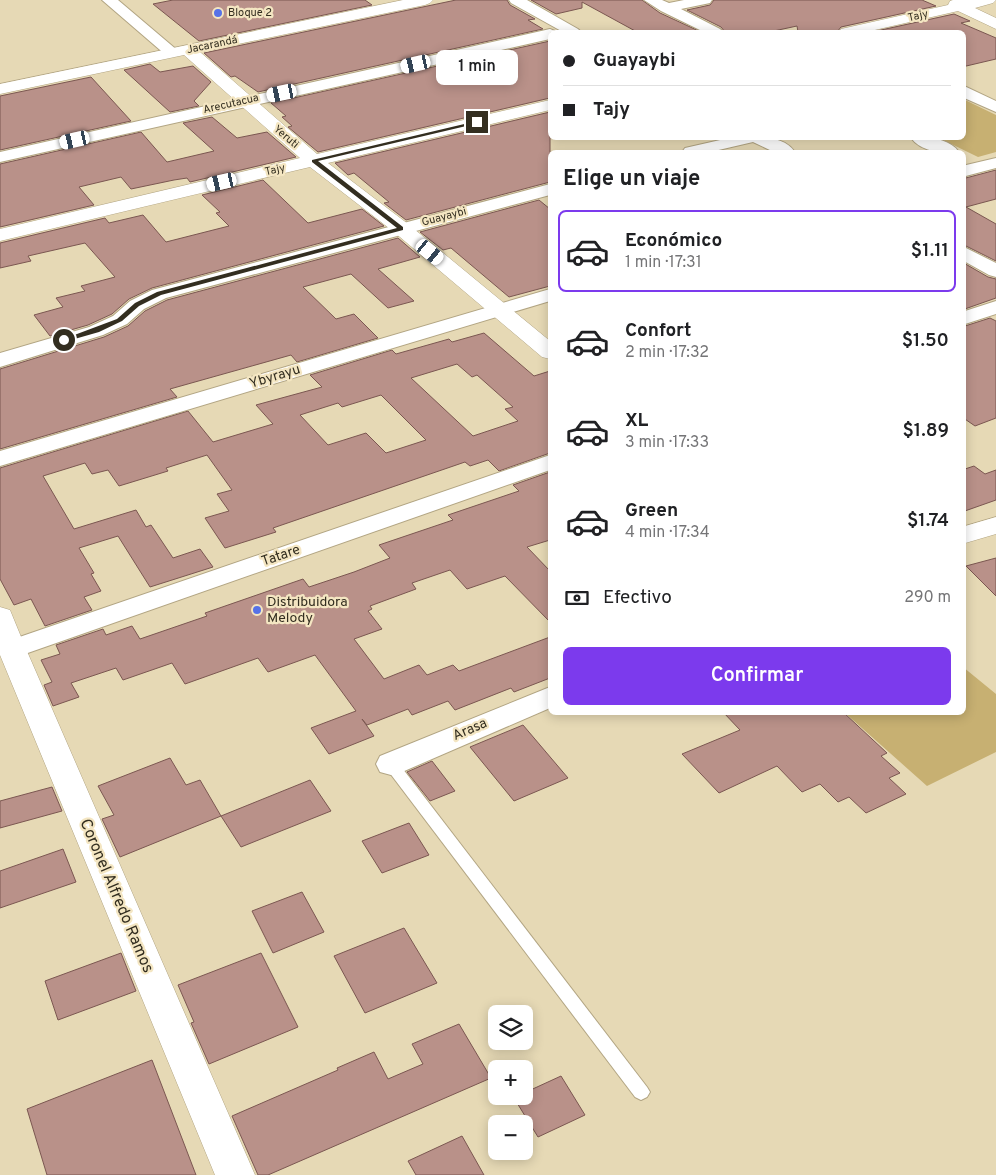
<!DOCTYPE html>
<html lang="es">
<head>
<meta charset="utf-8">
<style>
	:root { --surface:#fff; --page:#f2f2f2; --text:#202124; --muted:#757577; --line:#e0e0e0; --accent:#7c3aed }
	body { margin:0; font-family:Overpass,sans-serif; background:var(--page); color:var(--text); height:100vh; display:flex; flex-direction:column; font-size:19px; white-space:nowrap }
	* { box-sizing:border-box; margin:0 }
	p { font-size:16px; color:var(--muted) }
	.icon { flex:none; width:28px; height:28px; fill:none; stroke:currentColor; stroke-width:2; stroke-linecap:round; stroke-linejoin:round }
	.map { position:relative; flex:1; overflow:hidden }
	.panel { position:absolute; left:548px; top:150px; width:418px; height:565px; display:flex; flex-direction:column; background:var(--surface); border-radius:8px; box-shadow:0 2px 12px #0003 }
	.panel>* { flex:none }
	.top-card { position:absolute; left:548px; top:30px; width:418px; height:110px; border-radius:8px; box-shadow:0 2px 12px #0003; display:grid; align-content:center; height:110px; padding:0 15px; background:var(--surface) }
	.fabs { position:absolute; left:488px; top:1005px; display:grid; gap:10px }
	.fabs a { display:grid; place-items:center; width:45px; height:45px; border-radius:8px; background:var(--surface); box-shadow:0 2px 12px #0003; font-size:25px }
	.end { position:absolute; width:22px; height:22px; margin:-11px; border:6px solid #332e20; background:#fff; box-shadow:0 0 0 2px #fff }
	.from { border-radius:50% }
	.bubble { position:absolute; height:35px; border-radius:8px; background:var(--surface); box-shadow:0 2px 12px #0003; font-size:16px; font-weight:600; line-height:35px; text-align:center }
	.car { position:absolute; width:15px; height:30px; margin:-15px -8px; border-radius:6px; box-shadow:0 0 4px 1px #0007; background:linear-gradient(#fff 24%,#345 0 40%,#fff 0 76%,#345 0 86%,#fff 0) }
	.top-card b { display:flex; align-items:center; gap:18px; height:48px; font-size:19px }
	.top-card b+b { border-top:1px solid var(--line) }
	.top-card i { width:12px; height:12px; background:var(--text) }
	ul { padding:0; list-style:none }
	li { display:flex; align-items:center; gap:15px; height:82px; margin:0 10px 8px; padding:0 5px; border:2px solid transparent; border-radius:8px }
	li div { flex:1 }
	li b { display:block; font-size:19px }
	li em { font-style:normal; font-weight:600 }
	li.on { border-color:var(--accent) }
	li>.icon { width:45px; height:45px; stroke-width:1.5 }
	h2 { padding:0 15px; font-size:22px; line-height:60px }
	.pay { display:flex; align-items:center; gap:12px; height:55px; padding:0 15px; font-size:19px }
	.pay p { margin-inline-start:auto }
	.action { display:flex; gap:10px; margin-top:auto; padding:10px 15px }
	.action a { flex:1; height:58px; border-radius:8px; background:var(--accent); color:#fff; font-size:20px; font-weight:600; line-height:58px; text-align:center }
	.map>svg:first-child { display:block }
</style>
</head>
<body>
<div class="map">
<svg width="996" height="1175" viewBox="0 0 996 1175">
	<rect width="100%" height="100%" fill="#e6d9b5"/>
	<path fill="#c7b072" d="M963 99 996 115V152L978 157 939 138H962Z
		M963 667 996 694V752L927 786 845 713 962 712Z"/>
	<path fill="#b99189" stroke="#7b5751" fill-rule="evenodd" d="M173 0H365L372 5 199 41 153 4Z
		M456 0H507L510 5 535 19 528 20 543 29 258 92 235 76 231 77 204 53Z
		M531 0H642L660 13 701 32H637L582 2V8L556 14Z
		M714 0H922L936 6 841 27 837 32H798L797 26 769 32H725L721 27 687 10 710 5Z
		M954 14 970 21 961 23 996 38V59L962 67V32H872Z
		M550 41V98L318 152 288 127 292 126 282 117 286 116 271 103Z
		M150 64 160 72 193 66 211 82 194 101 199 106 170 112 124 70Z
		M91 77 131 121 0 150V96Z
		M550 112V182L406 220 384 203 389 202 354 173 348 175 335 163Z
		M212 117 237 138 267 132 296 157 190 182 187 178 174 180 131 189 121 177 79 187 94 205 0 227V164L141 132 167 162 214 151 183 123Z
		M996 170V199L966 207 996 224V261L962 244V179Z
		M263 180 308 223 362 209 384 226 152 288 129 299 112 314 88 325 50 336 34 315 63 307 56 298 85 291 81 286 115 277 85 243 28 256 31 261 0 268V243L105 218 109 223 143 215 166 242 229 226 216 213 220 212 202 195Z
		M539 200 550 209V286L509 297 451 248 443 250 420 232Z
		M398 238 420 257 378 269 414 301 388 308 351 274 303 287 336 319 354 314 378 338 297 362 291 355 170 389 177 397 0 449V369L104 337 128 326 145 311 167 300Z
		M962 262 988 277 996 279V298L962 310Z
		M990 318 996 321V418L975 426 962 417V327Z
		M484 333 534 376 550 371V453L499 471 488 460 470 466 465 462 273 528 276 532 225 548 205 518 229 511 217 494 232 490 207 455 166 468 168 471 119 486 108 470 92 474 85 463 43 476 74 529 136 510 146 527 151 525 173 558 200 549 213 567 150 587 118 536 79 548 94 573 91 574 101 591 84 597 92 610 45 626 31 599 14 605 0 579V468L188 411 213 442 273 424 256 405 322 387 310 375 392 350 396 354 449 339 452 342ZM457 364 472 377 477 375 513 407 505 409 518 421 473 436 411 378ZM381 395 426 440 386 453 366 433 328 445 300 415 338 403 342 407Z
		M974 466 985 474 996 470V500L962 512V470Z
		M550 472V540L527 547 550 571V622L505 576 467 589 450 570 412 583 416 589 370 606 372 609 368 611 382 629 354 639 384 679 419 665 427 675 453 665 459 671 550 637V678L514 692 511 688 455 710 448 701 412 715 408 709 367 725 362 719 374 736 329 754 311 728 356 711 315 655 268 672 258 658 185 684 172 663 123 680 116 668 71 683 79 697 53 706 44 685 52 682 41 660 60 654 56 645 103 629 106 635 132 626 140 639 207 616 205 613 303 579 309 587 354 572 390 558 379 545 453 520 448 515 519 491 513 485Z
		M996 558V596L966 566Z
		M723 712H843L887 753 881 756 900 773 889 778 906 794 866 813 849 797 838 802 820 784 802 792 777 766 719 793 682 754 740 730Z
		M523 725 568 778 514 801 470 747Z
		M170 758 186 785 200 780 221 816 120 857 102 819 114 815 98 786Z
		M432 761 455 791 430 801 407 772Z
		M310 780 331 811 241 847 221 816Z
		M52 787 62 811 0 828V801Z
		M409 823 429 855 382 873 362 841Z
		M63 849 76 882 0 908V871Z
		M302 892 324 932 273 953 252 911Z
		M404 928 437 983 365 1013 334 956Z
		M121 953 136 991 58 1020 45 981Z
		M261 953 298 1027 209 1064 191 1023 194 1022 178 985Z
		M459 1024 491 1078 268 1175H258L232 1116 338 1070 337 1068 374 1052 388 1079 423 1064 412 1044Z
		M152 1060 196 1175H47L27 1109Z
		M561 1076 585 1115 538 1137 514 1098 524 1096V1093Z
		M462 1136 484 1175H416L408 1161Z"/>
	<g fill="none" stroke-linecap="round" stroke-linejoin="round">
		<g stroke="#b2a583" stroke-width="2">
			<path id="lane" d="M391 759 396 760 647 1087 650 1092 647 1097 641 1100 635 1097 386 768 384 764 386 760Z"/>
		</g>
		<g stroke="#b2a583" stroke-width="2">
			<path id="street" d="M102 0H118L177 50 180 53 177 56H167Z
				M509 0H527L578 29 581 32H563L511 3Z
				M644 0H662L669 3 684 0H712L710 3 681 9 720 29 723 32H704L661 11Z
				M550 29 557 32H550V39L0 162V152Z
				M962 85 996 101V112L962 97Z
				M729 138C749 138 781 132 795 152H774L753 142 710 152H682L685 148Z
				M911 138C926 136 949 138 959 152 944 154 921 152 911 138Z
				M996 158V168L962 177V166Z
				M550 184V195L166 298 144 309 127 324 103 335 0 367V353L89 327 113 316 130 301 152 290Z
				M962 246 996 263V277L989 275 962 260Z
				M550 289V301L0 466V451Z
				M996 301V314L962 325V312Z
				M550 455V470L22 655 12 658 2 655 0 652 2 643Z
				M550 687V708L402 772 391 775 380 772 376 764 380 756Z"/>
		</g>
		<g stroke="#b2a583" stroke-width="1">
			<path id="secondary" d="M403 0H433L430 3 425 5 200 52 317 154 550 100V110L328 163 408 224 550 341V359L542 357 394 232 310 167 0 241V229L300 158 184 55 0 94V84Z
				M953 0H996L993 3 975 8 996 18V29L958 11 866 32H839L841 29 948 5 950 1Z
				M996 517V534L962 544V527Z
				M0 607 10 610 26 649 255 1175H215L0 655Z"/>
		</g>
		<use href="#lane" fill="#fff" fill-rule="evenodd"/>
		<use href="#street" fill="#fff" fill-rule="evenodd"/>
		<use href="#secondary" fill="#fff" fill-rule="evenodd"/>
	</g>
	<path fill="#332e20" d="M477 121 479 123 318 161 403 227V230L161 295 139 306 122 321 99 332 64 342 61 340 117 319 135 303 157 292 397 228 312 162V160Z"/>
	<g fill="#5672e7" stroke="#f4e6c2" stroke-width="2">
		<circle cx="218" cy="13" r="5"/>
		<circle cx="257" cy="610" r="5"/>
	</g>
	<g text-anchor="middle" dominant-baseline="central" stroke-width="4.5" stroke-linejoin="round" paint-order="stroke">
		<g font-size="11" fill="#332e20" stroke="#f4e6c2" text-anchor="start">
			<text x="228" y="13">Bloque 2</text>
		</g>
		<g font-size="11" fill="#332e20" stroke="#f4e6c2">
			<text transform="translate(918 16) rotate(-13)">Tajy</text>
			<text transform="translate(212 45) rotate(-12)">Jacarandá</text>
			<text transform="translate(231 104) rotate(-13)">Arecutacua</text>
			<text transform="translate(286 137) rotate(40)">Yeruti</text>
			<text transform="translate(275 170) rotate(-13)">Tajy</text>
			<text transform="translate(444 217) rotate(-15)">Guayaybi</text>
		</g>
		<g font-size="14" fill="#332e20" stroke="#f4e6c2">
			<text transform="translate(275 377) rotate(-17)">Ybyrayu</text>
			<text transform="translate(281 556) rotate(-19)">Tatare</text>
			<text transform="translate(470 730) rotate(-23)">Arasa</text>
		</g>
		<g font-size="14" fill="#332e20" stroke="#f4e6c2" text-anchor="start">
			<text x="267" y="602">Distribuidora<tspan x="267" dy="16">Melody</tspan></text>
		</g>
		<g font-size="16" fill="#332e20" stroke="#f4e6c2">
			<text transform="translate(116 896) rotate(67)">Coronel Alfredo Ramos</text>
		</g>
	</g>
</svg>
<div class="fabs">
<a><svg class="icon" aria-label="layers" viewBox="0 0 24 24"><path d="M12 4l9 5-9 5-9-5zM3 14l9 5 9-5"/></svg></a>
<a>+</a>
<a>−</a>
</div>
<i class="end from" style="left:64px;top:340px"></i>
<i class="end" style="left:477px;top:122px"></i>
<div class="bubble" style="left:436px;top:50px;width:82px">1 min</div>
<i class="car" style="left:416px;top:64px;rotate:257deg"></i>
<i class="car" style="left:282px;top:93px;rotate:258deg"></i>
<i class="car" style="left:75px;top:140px;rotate:257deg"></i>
<i class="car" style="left:222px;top:182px;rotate:257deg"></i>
<i class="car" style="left:430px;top:252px;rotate:129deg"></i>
<div class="top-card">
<b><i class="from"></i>Guayaybi</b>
<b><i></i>Tajy</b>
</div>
<section class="panel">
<h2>Elige un viaje</h2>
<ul>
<li class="on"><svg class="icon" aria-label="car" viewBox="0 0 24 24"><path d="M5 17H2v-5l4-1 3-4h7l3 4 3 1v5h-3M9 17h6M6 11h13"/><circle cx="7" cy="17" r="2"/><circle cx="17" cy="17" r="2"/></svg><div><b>Económico</b><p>1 min · 17:31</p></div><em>$1.11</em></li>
<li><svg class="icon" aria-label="car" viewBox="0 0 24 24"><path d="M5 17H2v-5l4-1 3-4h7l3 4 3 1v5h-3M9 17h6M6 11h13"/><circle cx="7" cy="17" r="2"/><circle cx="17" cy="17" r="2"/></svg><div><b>Confort</b><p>2 min · 17:32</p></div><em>$1.50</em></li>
<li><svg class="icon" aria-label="car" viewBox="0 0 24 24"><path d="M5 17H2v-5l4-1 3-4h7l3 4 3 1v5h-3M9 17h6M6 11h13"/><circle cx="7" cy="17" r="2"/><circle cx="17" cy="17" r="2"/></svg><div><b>XL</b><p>3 min · 17:33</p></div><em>$1.89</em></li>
<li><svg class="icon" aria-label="car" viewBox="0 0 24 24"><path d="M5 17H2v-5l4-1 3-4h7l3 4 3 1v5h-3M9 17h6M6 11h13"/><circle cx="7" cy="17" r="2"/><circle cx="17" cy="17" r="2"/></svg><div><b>Green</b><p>4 min · 17:34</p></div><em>$1.74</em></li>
</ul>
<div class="pay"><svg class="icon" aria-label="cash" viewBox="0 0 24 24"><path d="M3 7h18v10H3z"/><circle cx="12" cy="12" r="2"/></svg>Efectivo<p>290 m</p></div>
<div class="action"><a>Confirmar</a></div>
</section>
</div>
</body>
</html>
